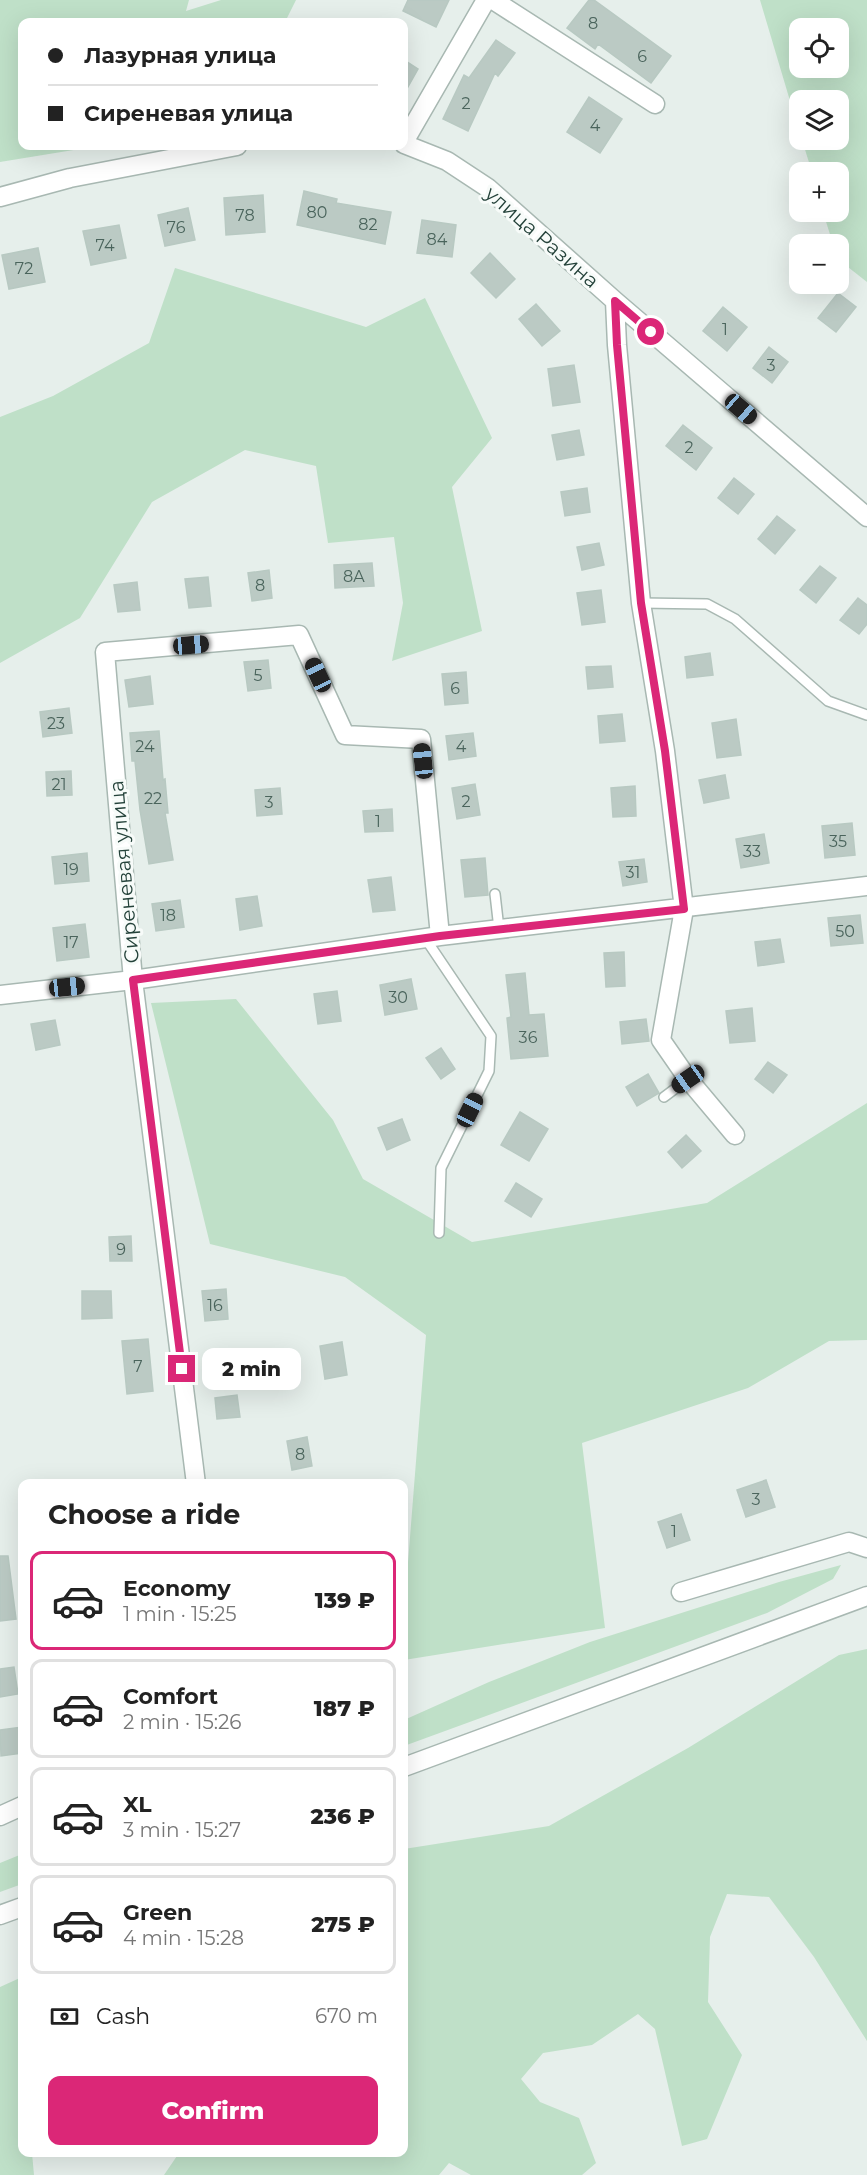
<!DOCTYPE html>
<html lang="en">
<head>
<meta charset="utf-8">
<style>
	:root { --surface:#fff; --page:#f6f6f6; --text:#222; --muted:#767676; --line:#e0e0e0; --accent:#db2777 }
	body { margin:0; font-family:Montserrat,sans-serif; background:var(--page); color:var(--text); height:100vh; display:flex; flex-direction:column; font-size:22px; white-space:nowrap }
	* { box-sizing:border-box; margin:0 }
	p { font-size:20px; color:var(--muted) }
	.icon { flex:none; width:33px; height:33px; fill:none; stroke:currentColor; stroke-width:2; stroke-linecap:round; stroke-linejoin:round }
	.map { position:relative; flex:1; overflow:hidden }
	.details { position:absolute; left:18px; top:1479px; width:390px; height:678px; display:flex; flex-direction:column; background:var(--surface); border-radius:12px; box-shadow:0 6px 24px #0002 }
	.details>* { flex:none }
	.top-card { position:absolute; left:18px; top:18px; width:390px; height:132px; border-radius:12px; box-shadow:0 6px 24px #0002; display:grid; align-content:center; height:132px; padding:0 30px; background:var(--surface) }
	.controls { position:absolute; left:789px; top:18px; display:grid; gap:12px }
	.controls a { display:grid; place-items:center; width:60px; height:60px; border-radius:12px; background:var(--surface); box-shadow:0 6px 24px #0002; font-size:30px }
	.end { position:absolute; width:27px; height:27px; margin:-14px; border:8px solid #db2777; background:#fff; box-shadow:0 0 0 3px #fff }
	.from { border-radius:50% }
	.bubble { position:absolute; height:42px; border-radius:12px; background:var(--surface); box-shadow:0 6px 24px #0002; font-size:20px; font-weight:800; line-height:42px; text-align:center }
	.car { position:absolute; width:18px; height:36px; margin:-18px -9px; border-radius:8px; box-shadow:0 0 4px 2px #0007; background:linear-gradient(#222 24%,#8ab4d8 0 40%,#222 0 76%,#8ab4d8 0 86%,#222 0) }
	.top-card b { display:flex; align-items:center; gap:21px; height:57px; font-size:22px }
	.top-card b+b { border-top:2px solid var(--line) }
	.top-card i { width:15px; height:15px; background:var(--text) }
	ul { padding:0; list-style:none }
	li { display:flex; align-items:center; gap:18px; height:99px; margin:0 12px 9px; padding:0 18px; border:3px solid var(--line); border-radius:12px }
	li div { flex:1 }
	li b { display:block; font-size:22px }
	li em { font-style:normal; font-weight:800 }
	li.on { border-color:var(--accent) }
	li>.icon { width:54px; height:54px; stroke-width:1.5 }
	h2 { padding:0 30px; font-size:27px; line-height:72px }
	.pay { display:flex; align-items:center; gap:15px; height:66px; padding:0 30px; font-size:22px }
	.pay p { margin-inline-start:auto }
	.button { display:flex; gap:12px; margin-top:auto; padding:12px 30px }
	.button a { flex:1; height:69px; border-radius:12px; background:var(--accent); color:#fff; font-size:24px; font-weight:800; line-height:69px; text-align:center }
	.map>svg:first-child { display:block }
</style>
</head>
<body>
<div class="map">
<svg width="867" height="2175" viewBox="0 0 867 2175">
	<rect width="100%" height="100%" fill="#e6efeb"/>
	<path fill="#bfe0c8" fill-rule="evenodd" d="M0 0H189L186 11 221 0H296L285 22H22V146H98L0 162Z
		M760 0H867V282L839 260 838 244H833L823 212H838V172H812L802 140H838V100H800L799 131ZM838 28V68H800V28Z
		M175 268 366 327 425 298 492 438 452 487 482 631 392 661 403 603 394 537 328 543 316 466 245 450 152 502 80 618 0 663V417L53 396 149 343Z
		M236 999 333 1120 363 1179 472 1242 707 1203 867 1103V1340L829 1341 748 1388 582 1443 605 1628 404 1660V1613L426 1335 345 1277 210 1244 151 1003Z
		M841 1565 833 1579 767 1613 404 1746V1720L489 1682 590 1642 779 1582Z
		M867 1649V2041L814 1957 769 1897 727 1894 710 1937 708 2002 742 2055 707 2139 682 2146 655 2029 638 2014 592 2045 543 2053 521 2079 540 2102 579 2118 596 2163 582 2175H471L449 2163 439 2175H164L179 2153 404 2152V1849L549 1826 688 1748 839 1655Z
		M22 1854V1884L0 1892V1863Z
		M22 1977V2152L32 2153 34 2175H0V1987Z"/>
	<path fill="#bbcac4" stroke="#b8c9c2" stroke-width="1.5" d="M408 0H449L436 27 403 11Z
		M589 0H594L671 56 651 83 598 44 595 49 567 28Z
		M496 40 515 53 498 76 495 73 468 131 443 119 464 75 469 78Z
		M404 60 418 69 404 94Z
		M589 97 622 119 600 153 567 132Z
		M304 191 337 199 336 203 391 212 385 244 297 225Z
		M263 195 265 232 226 235 224 198Z
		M188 208 195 240 165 246 158 215Z
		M422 220 456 225 452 257 417 253Z
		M119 225 126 258 91 265 83 231Z
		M38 248 45 282 9 289 2 255Z
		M490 253 515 279 496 298 471 273Z
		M838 293 856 307 836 332 818 318Z
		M536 304 560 331 542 346 519 319Z
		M723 307 747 327 727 351 703 331Z
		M769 347 788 362 772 383 753 368Z
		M574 365 580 402 553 406 548 369Z
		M683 425 712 448 696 470 666 446Z
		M579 430 584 455 557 460 552 435Z
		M734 478 754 494 738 514 718 498Z
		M587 488 590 512 565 516 561 492Z
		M777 516 795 530 775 554 758 539Z
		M599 543 604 565 582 570 577 547Z
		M372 563 374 586 335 588 334 565Z
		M820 566 836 578 816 603 800 590Z
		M269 570 272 598 252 601 248 573Z
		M208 577 211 606 189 608 185 579Z
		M137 582 140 610 118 612 114 585Z
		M601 590 605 622 582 625 577 593Z
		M858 598 867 605V624L859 634 840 620Z
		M710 653 713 675 687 678 685 657Z
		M268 660 271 688 248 691 244 662Z
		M611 666 613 687 588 689 586 667Z
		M466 672 468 703 445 705 442 674Z
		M150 676 153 704 129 707 125 680Z
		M69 708 72 733 43 737 40 712Z
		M622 714 625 741 600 743 598 716Z
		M736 719 741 755 717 758 712 723Z
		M159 731 163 780 165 779 168 813H165L173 860 149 864 140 810 135 761H132L130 733Z
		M473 733 476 756 449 760 446 736Z
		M71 771 72 795 47 796 46 772Z
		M725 775 729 798 704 803 699 780Z
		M475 784 480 815 457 819 452 788Z
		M635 786 636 816 613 817 611 788Z
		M280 788 282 814 257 816 255 790Z
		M392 809 393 831 365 832 363 811Z
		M852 823 855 855 825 858 822 826Z
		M764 834 769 863 741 868 736 839Z
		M87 853 89 881 55 884 52 857Z
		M485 858 488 895 465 897 461 860Z
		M644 859 647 882 623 886 619 862Z
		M391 877 395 910 373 912 368 880Z
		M257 896 262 926 240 930 236 899Z
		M180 900 184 927 156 931 152 904Z
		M860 915 863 943 831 946 828 918Z
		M85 924 89 957 57 961 53 928Z
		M780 939 784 962 758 966 755 942Z
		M624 952 625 986 606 987 604 953Z
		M525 973 529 1015 544 1014 548 1056 511 1059 507 1018 511 1017 506 975Z
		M411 979 417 1009 385 1015 380 985Z
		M337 991 341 1021 318 1024 314 994Z
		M752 1008 755 1041 730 1043 726 1011Z
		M646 1019 649 1041 622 1044 620 1022Z
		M55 1020 60 1045 36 1050 31 1024Z
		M441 1048 455 1069 441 1079 426 1058Z
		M768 1062 787 1075 773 1093 755 1079Z
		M648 1074 659 1093 637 1106 626 1087Z
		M520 1112 548 1129 529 1161 501 1145Z
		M402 1119 410 1140 387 1150 378 1128Z
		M686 1135 701 1151 682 1168 668 1152Z
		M516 1183 542 1199 531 1217 505 1201Z
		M131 1236 132 1261H110L109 1237Z
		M226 1289 228 1319 205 1321 202 1291Z
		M82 1291H111L112 1318 82 1319Z
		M148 1339 153 1391 127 1394 122 1341Z
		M342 1342 347 1375 325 1379 320 1346Z
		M237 1395 240 1417 217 1419 215 1398Z
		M307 1437 312 1466 292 1470 287 1441Z
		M766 1480 775 1507 746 1517 737 1490Z
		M681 1514 690 1540 667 1548 658 1522Z
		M0 1556H8L16 1619 0 1621Z
		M14 1667 18 1694 0 1697V1669Z
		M22 1727V1753L1 1756 0 1730Z"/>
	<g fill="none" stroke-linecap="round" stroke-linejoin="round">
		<g stroke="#a8b8b2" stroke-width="12">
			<path id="service" d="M641 603 707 604 735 619 828 701 867 715
				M495 894 499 929
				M425 938 491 1036 489 1071 441 1168 439 1233
				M664 1097 688 1079"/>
		</g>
		<g stroke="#a8b8b2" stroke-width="21">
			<path id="minor" d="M493 0 655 104
				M404 142 486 0
				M404 144 447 161 488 188 615 301 867 517
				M0 197 70 178 237 146
				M615 301 617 345 641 603 665 751 684 909 661 1040 688 1079 735 1135
				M0 995 133 980 440 936 867 886
				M196 1484 133 980 105 652 299 635 345 735 421 739 440 936
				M681 1592 849 1542 867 1548
				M0 1816 22 1806"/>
		</g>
		<g stroke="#a8b8b2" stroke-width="21">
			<path id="tertiary" d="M404 1767 867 1596
				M0 1915 22 1907"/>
		</g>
		<use href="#service" stroke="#fff" stroke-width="9"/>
		<use href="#minor" stroke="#fff" stroke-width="18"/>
		<use href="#tertiary" stroke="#fff" stroke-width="18"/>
	</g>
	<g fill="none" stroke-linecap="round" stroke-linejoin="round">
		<path stroke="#db2777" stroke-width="8" d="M182 1369 133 980 440 936 684 909 665 751 641 603 617 345 615 301 651 332"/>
	</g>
	<g text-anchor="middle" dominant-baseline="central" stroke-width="6" stroke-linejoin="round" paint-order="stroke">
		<g font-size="16" fill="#4a645c">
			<text x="593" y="23">8</text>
			<text x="642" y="56">6</text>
			<text x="466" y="103">2</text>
			<text x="595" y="125">4</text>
			<text x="317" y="212">80</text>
			<text x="245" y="215">78</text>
			<text x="368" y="224">82</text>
			<text x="176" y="227">76</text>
			<text x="437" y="239">84</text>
			<text x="105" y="245">74</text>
			<text x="24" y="268">72</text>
			<text x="725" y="329">1</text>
			<text x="771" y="365">3</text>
			<text x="689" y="447">2</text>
			<text x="354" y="576">8А</text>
			<text x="260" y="585">8</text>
			<text x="258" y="675">5</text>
			<text x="455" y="688">6</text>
			<text x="56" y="723">23</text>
			<text x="145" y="746">24</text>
			<text x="461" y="746">4</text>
			<text x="59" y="784">21</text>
			<text x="153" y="798">22</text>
			<text x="466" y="801">2</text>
			<text x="269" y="802">3</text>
			<text x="378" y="821">1</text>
			<text x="838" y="841">35</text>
			<text x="752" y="851">33</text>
			<text x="71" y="869">19</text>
			<text x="633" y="872">31</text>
			<text x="168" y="915">18</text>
			<text x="845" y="931">50</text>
			<text x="71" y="942">17</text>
			<text x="398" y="997">30</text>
			<text x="528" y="1037">36</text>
			<text x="121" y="1249">9</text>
			<text x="215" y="1305">16</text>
			<text x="138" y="1366">7</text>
			<text x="300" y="1454">8</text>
			<text x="756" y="1499">3</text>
			<text x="674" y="1531">1</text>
		</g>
		<g font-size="20" fill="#24423a" stroke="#f7fbf9">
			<text transform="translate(542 237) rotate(41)">улица Разина</text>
			<text transform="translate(124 872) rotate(-95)">Сиреневая улица</text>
		</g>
	</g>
</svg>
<div class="controls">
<a><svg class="icon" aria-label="locate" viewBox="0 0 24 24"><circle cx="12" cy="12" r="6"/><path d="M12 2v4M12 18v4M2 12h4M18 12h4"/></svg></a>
<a><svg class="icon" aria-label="layers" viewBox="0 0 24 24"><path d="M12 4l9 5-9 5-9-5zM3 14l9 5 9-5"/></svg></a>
<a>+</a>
<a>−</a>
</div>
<i class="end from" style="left:651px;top:332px"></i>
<i class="end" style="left:182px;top:1369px"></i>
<div class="bubble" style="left:202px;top:1348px;width:99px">2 min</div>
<i class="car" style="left:741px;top:409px;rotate:131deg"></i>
<i class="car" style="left:191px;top:645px;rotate:85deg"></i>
<i class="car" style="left:318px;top:675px;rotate:335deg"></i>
<i class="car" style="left:423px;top:761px;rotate:354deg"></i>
<i class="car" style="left:67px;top:987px;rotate:84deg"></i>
<i class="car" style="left:688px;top:1079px;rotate:235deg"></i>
<i class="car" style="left:470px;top:1110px;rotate:26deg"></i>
<div class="top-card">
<b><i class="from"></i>Лазурная улица</b>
<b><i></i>Сиреневая улица</b>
</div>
<section class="details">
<h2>Choose a ride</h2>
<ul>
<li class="on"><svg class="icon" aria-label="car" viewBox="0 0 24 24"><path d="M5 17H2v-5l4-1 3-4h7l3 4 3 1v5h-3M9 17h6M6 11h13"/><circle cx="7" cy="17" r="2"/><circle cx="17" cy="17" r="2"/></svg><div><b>Economy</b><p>1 min · 15:25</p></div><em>139 ₽</em></li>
<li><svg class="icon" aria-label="car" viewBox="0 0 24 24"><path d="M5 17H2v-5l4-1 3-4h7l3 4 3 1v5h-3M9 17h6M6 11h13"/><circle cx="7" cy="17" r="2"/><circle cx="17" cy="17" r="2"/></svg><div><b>Comfort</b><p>2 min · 15:26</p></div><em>187 ₽</em></li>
<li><svg class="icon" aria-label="car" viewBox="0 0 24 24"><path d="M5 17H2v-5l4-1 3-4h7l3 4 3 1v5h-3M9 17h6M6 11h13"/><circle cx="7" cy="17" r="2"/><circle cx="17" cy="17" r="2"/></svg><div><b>XL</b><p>3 min · 15:27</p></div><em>236 ₽</em></li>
<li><svg class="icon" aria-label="car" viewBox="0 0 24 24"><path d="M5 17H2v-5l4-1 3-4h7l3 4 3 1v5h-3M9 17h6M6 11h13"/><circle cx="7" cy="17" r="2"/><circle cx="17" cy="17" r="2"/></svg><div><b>Green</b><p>4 min · 15:28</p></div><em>275 ₽</em></li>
</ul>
<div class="pay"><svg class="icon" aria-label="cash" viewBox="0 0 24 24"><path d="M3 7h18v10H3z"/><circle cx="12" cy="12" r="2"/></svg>Cash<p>670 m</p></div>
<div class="button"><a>Confirm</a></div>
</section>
</div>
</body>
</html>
